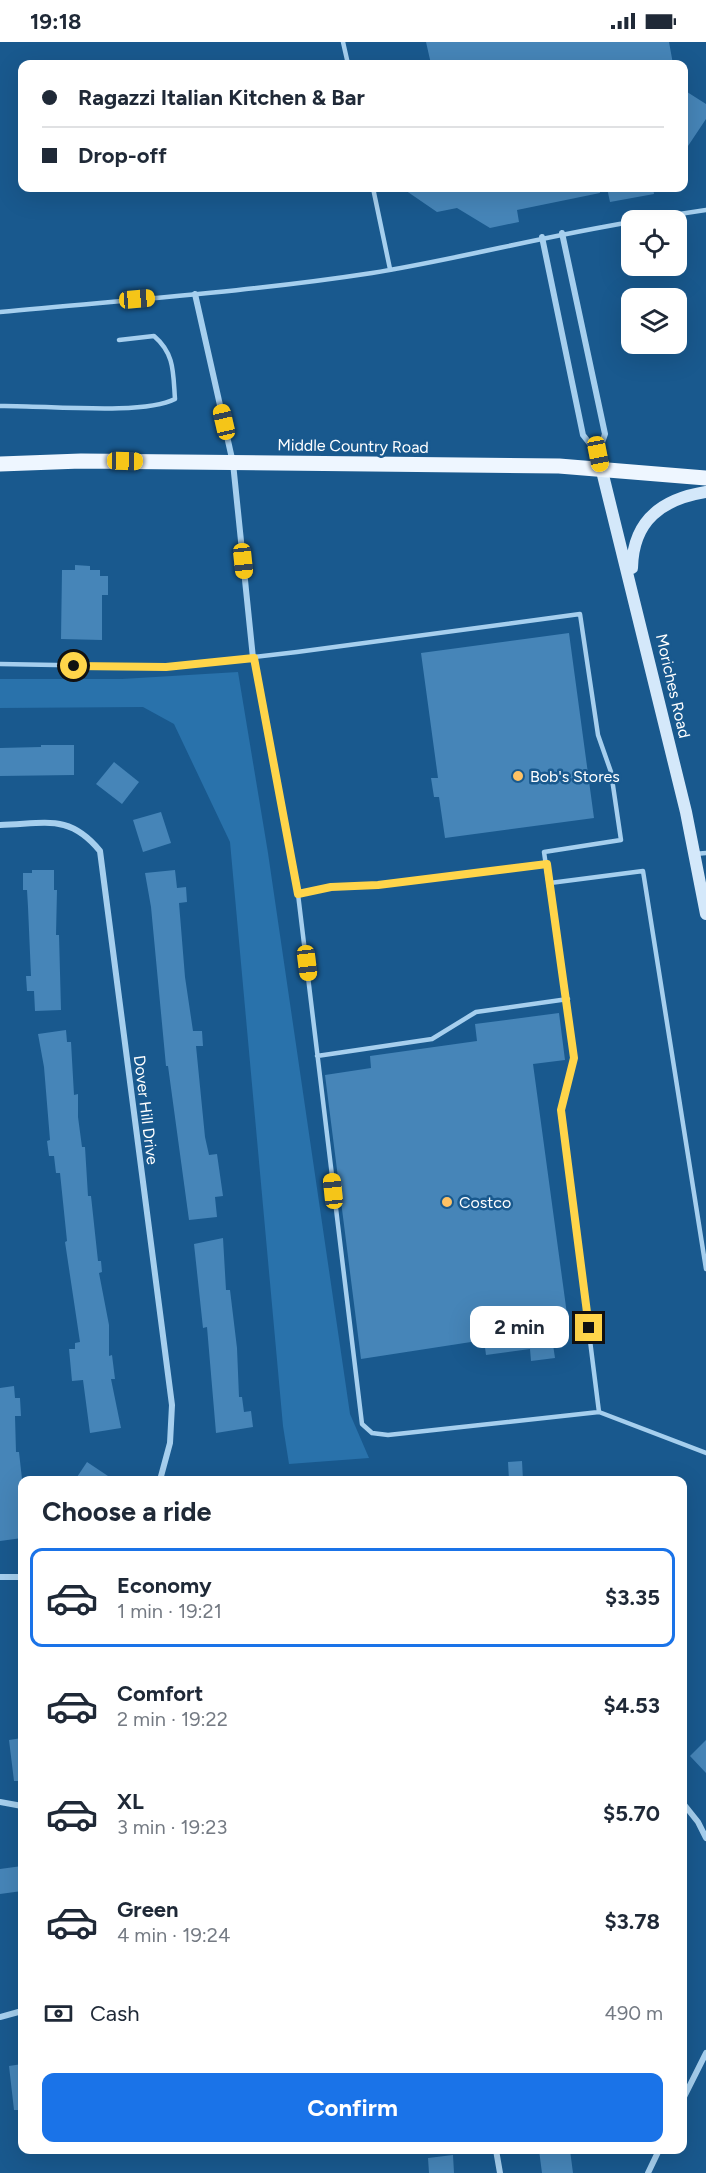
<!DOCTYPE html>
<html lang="en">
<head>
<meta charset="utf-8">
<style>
	:root { --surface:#fff; --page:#f2f2f3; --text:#1f2937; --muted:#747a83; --line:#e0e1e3; --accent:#1a73e8 }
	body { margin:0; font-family:Figtree,sans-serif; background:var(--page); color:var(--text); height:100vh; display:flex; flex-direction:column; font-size:22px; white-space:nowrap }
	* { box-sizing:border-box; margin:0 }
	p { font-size:20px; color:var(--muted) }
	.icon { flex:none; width:33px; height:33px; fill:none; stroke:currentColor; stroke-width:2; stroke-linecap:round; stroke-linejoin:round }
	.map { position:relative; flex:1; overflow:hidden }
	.side { position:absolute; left:18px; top:1434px; width:669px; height:678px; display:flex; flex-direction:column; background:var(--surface); border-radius:12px; box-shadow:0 6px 24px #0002 }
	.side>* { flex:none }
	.banner { position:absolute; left:18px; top:18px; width:670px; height:132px; border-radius:12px; box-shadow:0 6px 24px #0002; display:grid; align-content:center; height:132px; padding:0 24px; background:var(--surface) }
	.controls { position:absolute; left:621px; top:168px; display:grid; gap:12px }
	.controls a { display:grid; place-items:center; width:66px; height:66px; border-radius:12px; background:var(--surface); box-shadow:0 6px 24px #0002; font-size:30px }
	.end { position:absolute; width:27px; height:27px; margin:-14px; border:8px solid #ffd54a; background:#111; box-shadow:0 0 0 3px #111 }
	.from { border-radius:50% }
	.bubble { position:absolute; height:42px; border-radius:12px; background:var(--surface); box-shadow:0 6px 24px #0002; font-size:20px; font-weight:700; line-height:42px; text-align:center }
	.car { position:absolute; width:18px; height:36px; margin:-18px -9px; border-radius:8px; box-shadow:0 0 4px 2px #0007; background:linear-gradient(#f5c518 24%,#345 0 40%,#f5c518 0 76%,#345 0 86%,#f5c518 0) }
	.banner b { display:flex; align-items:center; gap:21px; height:57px; font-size:22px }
	.banner b+b { border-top:2px solid var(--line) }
	.banner i { width:15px; height:15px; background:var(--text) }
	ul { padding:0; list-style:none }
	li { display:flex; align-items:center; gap:18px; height:99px; margin:0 12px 9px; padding:0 12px; border:3px solid transparent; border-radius:12px }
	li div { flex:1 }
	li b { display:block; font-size:22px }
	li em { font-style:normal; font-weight:700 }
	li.active { border-color:var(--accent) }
	li>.icon { width:54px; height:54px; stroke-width:1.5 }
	h2 { padding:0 24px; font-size:27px; line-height:72px }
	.pay { display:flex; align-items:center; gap:15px; height:66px; padding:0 24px; font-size:22px }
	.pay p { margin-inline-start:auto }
	.action { display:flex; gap:12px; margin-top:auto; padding:12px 24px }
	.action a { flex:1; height:69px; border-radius:12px; background:var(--accent); color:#fff; font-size:24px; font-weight:700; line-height:69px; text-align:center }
	.status { display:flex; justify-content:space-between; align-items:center; height:42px; padding:0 30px; background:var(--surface); direction:ltr }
	.status svg { height:16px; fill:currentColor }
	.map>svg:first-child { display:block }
</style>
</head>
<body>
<div class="status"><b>19:18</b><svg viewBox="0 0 49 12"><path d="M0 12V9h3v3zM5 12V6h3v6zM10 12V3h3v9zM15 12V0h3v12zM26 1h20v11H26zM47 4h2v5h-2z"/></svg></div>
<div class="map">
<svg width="706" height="2131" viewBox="0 0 706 2131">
	<rect width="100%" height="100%" fill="#19598e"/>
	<path fill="#2972ab" d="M238 630 268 811 350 1372 369 1416 289 1422 283 1384 230 800 174 682 143 665 0 666V637H122Z"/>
	<path fill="#4685b8" d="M426 0H669L673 22H431Z
		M684 48 706 62V77L684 110Z
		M402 146H599L600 151 517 168 519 180 490 186 457 166 437 170Z
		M607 146H653L654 152 610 160Z
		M75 523 90 524V528H100V534H108V553H102V598L61 597 62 528H75Z
		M569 591 594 776 445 796 439 755H434L431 736H438L421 611Z
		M41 703H74V733L0 734V706L41 705Z
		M114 720 139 740 122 762 96 742Z
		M161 770 171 801 143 810 133 778Z
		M32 828H54V848H57L56 893H59L61 968 35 969 34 949H27L26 934H31L28 865 27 848H23V831H32Z
		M175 828 177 846 186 845 187 860 179 861 185 935 193 989H202L203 1004H196L205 1095 209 1113 217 1112 223 1154 215 1155 217 1175 189 1178 168 1024H166L151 865 145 831Z
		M559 971 565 1018 533 1022 569 1287 551 1289 555 1316 531 1319 530 1307 486 1313 484 1298 361 1317 325 1033 371 1026 370 1014 477 999 475 982Z
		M66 988 67 1000H71L74 1053 78 1052V1075L82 1105H85L88 1154H91L98 1219H101L102 1230 99 1231 109 1283V1314L112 1313 115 1337H111L121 1386 90 1391 83 1338 72 1339 69 1307H75V1301L80 1300 65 1200 67 1199 60 1131H56L54 1114H49L47 1099 50 1098 44 1025 38 992Z
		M223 1196 226 1248H230L237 1306 239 1355H242L244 1370 251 1369 253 1385 216 1391 207 1285 203 1286 194 1202Z
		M14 1344 15 1356H20L21 1374H15L16 1410H19L22 1437V1496L0 1499V1346Z
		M522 1419 523 1438H509L508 1420Z
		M87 1420 114 1438H75Z
		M22 1696V1739H14L9 1698Z
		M706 1698V1731L690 1714Z
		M22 1824V1849L0 1852V1827Z
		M22 2022V2068H14L9 2024Z
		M539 2108H570L573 2131H542Z
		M453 2113 454 2131H429L428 2116Z"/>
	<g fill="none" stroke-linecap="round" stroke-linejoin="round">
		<path stroke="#a6cfee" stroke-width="4.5" d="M343 0 348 22
			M373 146 390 227
			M640 178 706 168
			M0 270C124 258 249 250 372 231 459 217 544 194 632 180
			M0 364C42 363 142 374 175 357 173 331 175 312 154 294L119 298
			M253 616 298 852 362 1382 372 1391 388 1393 599 1370 706 1411
			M0 622 166 625 297 610 580 572 598 693 611 730 621 798 544 810 574 1016 561 1068 599 1370
			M694 812 706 811
			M550 841 643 829 706 1227
			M298 852 331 845 378 843 547 822
			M317 1014 432 997 476 970 568 957"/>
		<path stroke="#a6cfee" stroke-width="6" d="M562 191 605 392 598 412
			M542 195 583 393 598 412 601 425
			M195 252 233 421 253 616
			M0 783C45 782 69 771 100 809L172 1363 170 1401 160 1438
			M0 1535H22
			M0 1760 22 1764
			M682 1760 698 1780 706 1796
			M0 1975 22 1969
			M682 2059 706 2011
			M496 2108 500 2131
			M648 2131 659 2108"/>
		<path stroke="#d4e8fa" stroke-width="12" d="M601 425 686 770 706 872
			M632 526C633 478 662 457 706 450"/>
		<path stroke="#eef6ff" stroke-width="15" d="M0 422 81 419 559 424 706 436"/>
	</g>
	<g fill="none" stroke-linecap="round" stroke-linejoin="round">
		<path stroke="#ffd54a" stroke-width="8" d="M74 624 166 625 254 616 298 852 331 845 378 843 547 822 574 1016 561 1068 589 1286"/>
	</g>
	<g fill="#ffc264" stroke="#19598e" stroke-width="2">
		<circle cx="518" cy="734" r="6"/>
		<circle cx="447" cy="1160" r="6"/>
	</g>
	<g text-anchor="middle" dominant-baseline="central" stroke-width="5" stroke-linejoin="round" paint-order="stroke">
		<g font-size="16" fill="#fff" stroke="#19598e">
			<text transform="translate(353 404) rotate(1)">Middle Country Road</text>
			<text transform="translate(673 644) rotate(77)">Moriches Road</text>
			<text transform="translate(146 1068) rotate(83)">Dover Hill Drive</text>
		</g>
		<g font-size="16" fill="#fff" stroke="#19598e" text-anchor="start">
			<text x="530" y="734">Bob's Stores</text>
			<text x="459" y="1160">Costco</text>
		</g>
	</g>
</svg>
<div class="controls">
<a><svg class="icon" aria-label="locate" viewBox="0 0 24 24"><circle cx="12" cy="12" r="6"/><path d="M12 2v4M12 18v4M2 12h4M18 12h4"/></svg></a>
<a><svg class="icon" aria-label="layers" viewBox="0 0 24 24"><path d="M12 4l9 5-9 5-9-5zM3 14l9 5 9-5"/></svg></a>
</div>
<i class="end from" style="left:74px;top:624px"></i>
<i class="end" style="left:589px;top:1286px"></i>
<div class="bubble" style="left:470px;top:1264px;width:99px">2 min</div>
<i class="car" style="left:137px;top:257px;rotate:85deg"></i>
<i class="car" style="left:224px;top:380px;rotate:347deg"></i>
<i class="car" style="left:598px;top:412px;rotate:169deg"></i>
<i class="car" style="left:125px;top:419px;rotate:91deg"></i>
<i class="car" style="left:243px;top:519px;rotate:174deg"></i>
<i class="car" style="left:307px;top:921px;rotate:173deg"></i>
<i class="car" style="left:333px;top:1149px;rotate:354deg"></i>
<div class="banner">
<b><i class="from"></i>Ragazzi Italian Kitchen &amp; Bar</b>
<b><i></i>Drop-off</b>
</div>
<section class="side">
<h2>Choose a ride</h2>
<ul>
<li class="active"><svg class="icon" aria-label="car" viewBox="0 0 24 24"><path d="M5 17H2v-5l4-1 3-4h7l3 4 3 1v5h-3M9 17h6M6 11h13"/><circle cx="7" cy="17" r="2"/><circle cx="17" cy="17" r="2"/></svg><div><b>Economy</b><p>1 min · 19:21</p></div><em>$3.35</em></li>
<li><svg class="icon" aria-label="car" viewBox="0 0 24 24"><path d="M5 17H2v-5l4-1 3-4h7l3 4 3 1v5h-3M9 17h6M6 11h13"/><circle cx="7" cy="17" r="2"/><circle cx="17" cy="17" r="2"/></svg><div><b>Comfort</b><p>2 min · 19:22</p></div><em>$4.53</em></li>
<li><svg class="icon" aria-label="car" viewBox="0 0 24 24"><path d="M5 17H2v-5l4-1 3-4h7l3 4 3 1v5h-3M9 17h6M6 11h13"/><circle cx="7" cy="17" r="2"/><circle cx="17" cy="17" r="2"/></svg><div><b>XL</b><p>3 min · 19:23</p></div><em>$5.70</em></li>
<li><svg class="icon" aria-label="car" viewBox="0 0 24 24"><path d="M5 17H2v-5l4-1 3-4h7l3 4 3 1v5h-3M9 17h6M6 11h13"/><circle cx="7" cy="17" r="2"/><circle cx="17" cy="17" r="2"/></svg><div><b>Green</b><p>4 min · 19:24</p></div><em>$3.78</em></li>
</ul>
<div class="pay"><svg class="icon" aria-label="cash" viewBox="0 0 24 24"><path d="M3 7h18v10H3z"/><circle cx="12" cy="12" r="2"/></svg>Cash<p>490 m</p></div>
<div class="action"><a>Confirm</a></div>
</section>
</div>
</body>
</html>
